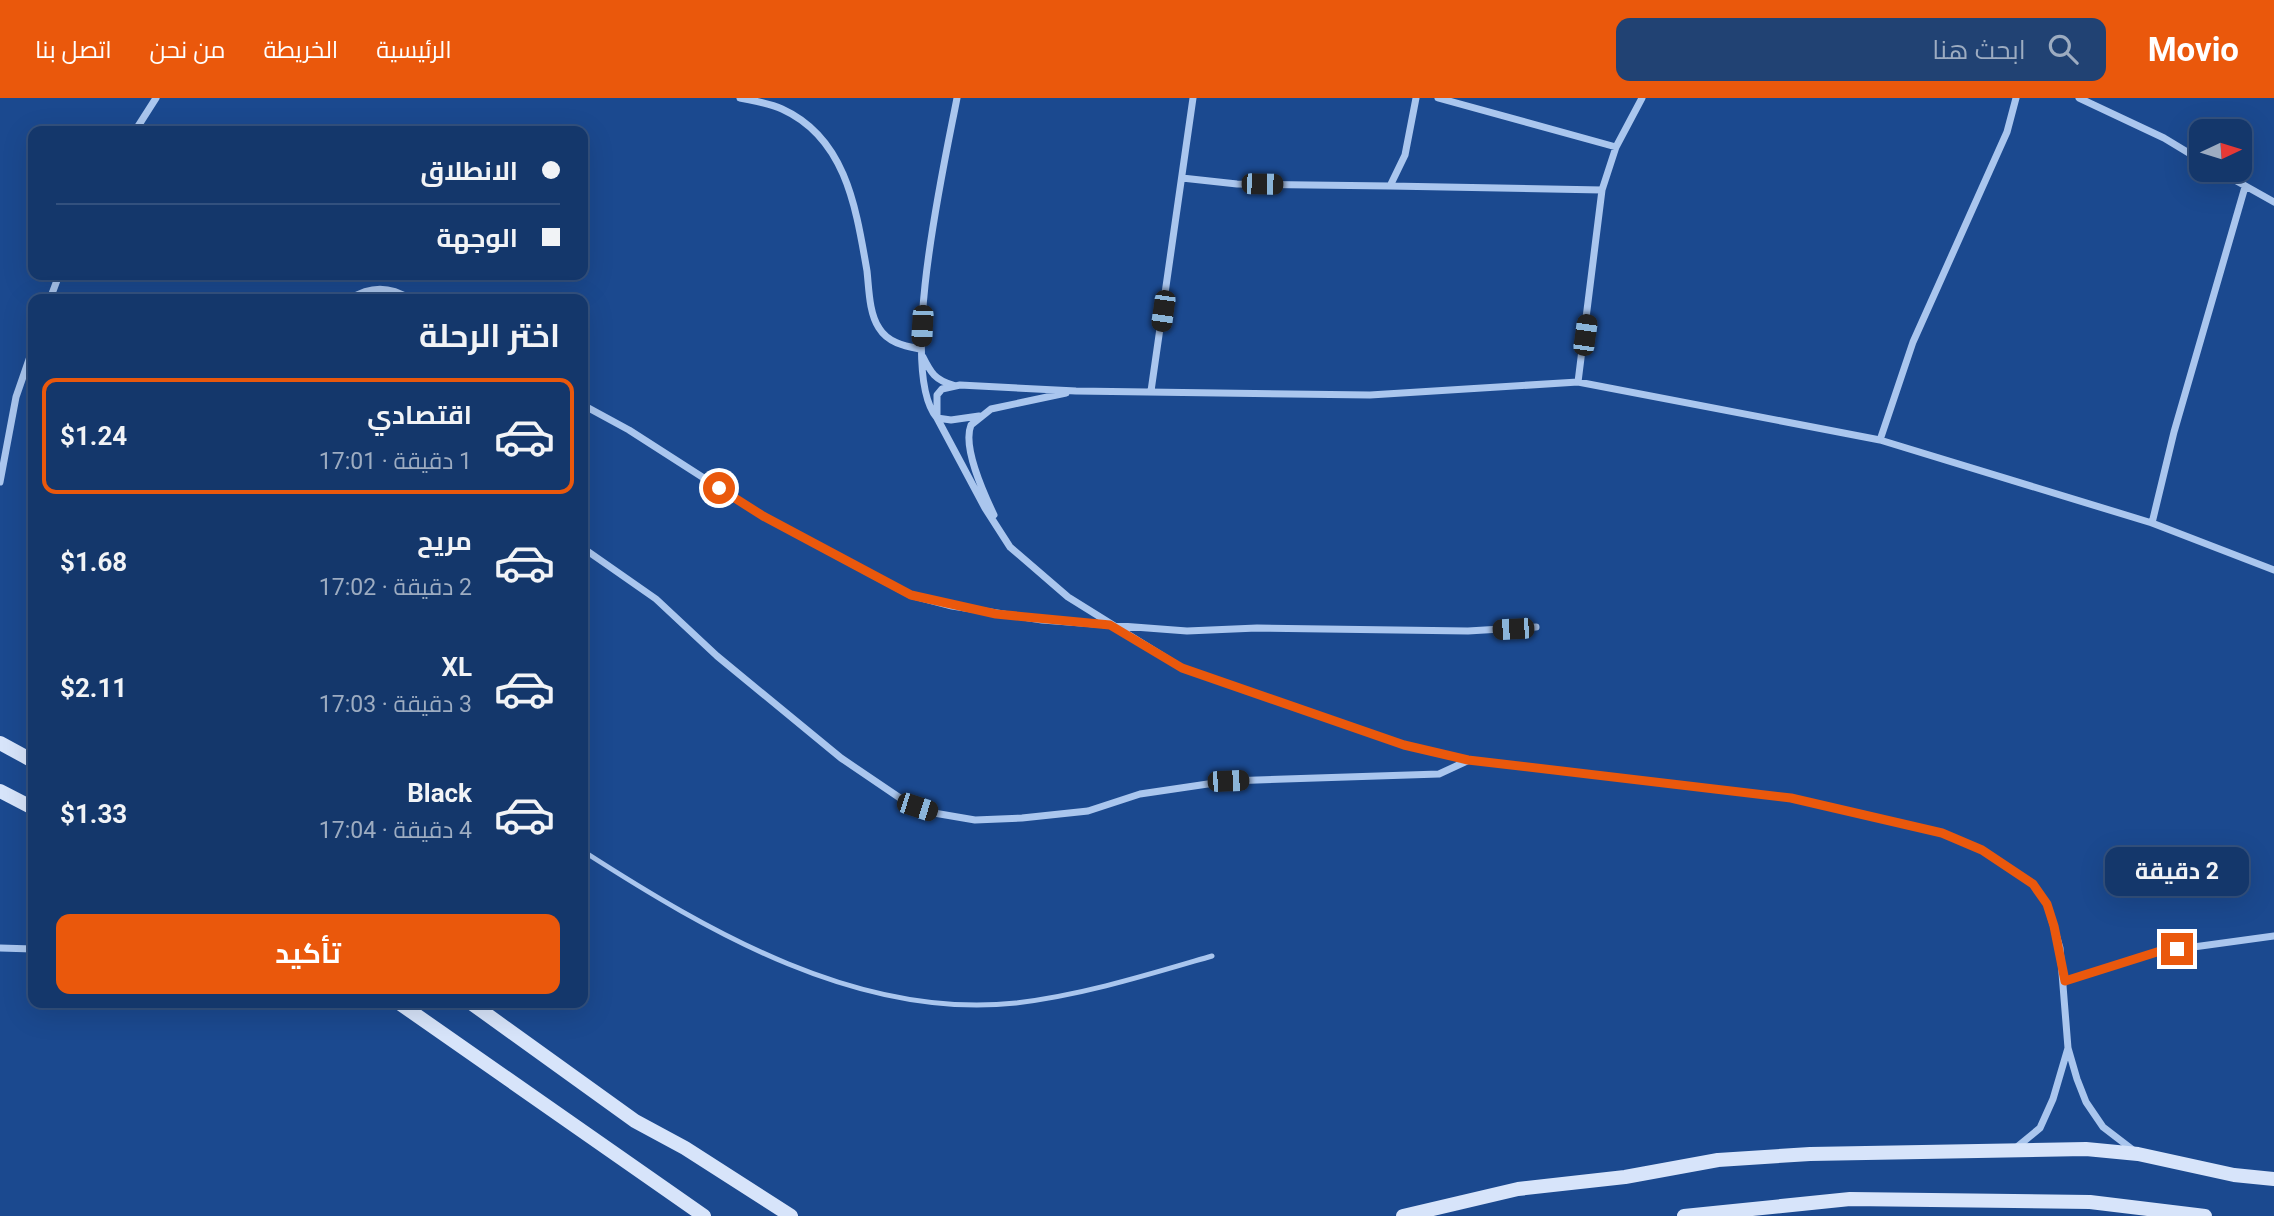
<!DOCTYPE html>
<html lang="ar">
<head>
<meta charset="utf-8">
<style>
	:root { --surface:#14376b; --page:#214273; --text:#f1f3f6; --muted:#9dacc1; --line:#33517e; --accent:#ea580c }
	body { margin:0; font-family:Roboto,Cairo,sans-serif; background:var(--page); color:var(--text); direction:rtl; height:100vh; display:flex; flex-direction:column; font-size:26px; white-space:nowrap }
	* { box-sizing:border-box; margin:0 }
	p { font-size:23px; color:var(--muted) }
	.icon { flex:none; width:38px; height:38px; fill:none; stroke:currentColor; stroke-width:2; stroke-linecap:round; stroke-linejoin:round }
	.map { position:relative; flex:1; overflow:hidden; direction:ltr }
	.sheet { position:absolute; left:28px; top:196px; width:560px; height:714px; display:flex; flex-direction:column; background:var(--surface); border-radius:14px; box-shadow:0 7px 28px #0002,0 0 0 2px var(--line); direction:rtl }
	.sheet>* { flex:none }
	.top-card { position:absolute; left:28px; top:28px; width:560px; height:154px; border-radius:14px; box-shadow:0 7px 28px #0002,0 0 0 2px var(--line); direction:rtl; display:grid; align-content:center; height:154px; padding:0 28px; background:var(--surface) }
	.needle { width:46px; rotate:86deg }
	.buttons { position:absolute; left:2189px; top:21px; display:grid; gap:14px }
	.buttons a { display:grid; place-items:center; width:63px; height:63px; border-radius:14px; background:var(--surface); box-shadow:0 7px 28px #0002,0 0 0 2px var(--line); font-size:35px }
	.end { position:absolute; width:32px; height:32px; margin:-16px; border:9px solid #ea580c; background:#fff; box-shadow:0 0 0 4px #fff }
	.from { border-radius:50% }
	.bubble { position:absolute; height:49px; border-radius:14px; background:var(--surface); box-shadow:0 7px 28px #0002,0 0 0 2px var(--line); font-size:23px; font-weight:700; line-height:49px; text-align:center; direction:rtl }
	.car { position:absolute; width:21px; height:42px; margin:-21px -10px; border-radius:9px; box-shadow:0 0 5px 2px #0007; background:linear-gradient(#222 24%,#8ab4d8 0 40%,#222 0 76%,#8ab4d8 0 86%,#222 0) }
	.top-card b { display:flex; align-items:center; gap:24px; height:66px; font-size:26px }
	.top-card b+b { border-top:2px solid var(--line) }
	.top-card i { width:18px; height:18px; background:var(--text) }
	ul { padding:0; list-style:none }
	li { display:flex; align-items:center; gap:21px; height:116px; margin:0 14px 10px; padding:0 14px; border:4px solid transparent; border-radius:14px }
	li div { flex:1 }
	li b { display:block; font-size:26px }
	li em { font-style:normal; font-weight:700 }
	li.on { border-color:var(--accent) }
	li>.icon { width:63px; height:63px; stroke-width:1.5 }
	h2 { padding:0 28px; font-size:32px; line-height:84px }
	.action { display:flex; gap:14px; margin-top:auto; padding:14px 28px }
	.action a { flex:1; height:80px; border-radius:14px; background:var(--accent); color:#fff; font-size:28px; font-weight:700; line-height:80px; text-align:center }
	header { display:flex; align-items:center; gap:42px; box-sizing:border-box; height:98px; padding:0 35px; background:var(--accent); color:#fff }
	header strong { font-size:33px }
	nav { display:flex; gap:38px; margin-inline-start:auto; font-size:24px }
	.search { width:490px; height:63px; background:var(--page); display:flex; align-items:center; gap:18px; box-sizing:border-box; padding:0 24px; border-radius:14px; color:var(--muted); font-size:26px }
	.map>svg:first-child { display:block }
</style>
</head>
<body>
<header>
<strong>Movio</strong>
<div class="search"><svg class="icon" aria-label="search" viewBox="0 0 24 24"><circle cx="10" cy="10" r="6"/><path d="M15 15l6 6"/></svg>ابحث هنا</div>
<nav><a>الرئيسية</a><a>الخريطة</a><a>من نحن</a><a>اتصل بنا</a></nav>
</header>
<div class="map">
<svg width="2274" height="1118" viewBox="0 0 2274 1118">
	<rect width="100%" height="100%" fill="#1b498f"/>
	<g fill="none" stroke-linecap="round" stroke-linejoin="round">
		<path stroke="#aac6ee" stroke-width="5" d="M583 753C709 834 859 922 1016 905 1083 897 1147 877 1212 858"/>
		<path stroke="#aac6ee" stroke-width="7" d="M740 0C754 3 769 5 782 11 846 40 856 110 867 173 869 191 869 215 879 230 888 245 905 248 920 251
			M957 0C945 63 897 273 937 320L951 322 979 318
			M1438 0 1616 49
			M2079 0 2164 40 2202 63
			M135 33 156 0
			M2217 72 2274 104
			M1182 80 1237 86 1390 88 1405 57 1416 0
			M1390 88 1602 92
			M50 201 59 177
			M350 201C370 188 390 188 410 201
			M923 259C931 275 935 282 953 287
			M1578 284 1602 92 1616 49 1642 0
			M1151 293 1193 0
			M583 307 629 332 763 418 910 497 952 508 1042 522 1187 533 1257 530 1468 533 1536 529
			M1880 342 1913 244 2007 34 2016 0
			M0 384 16 299 33 250
			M994 417C984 396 962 349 971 327L991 311 1066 295
			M2152 425 2174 334 2245 89
			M583 450 656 501 717 558 841 660 900 700 934 715 975 722 1022 720 1088 713 1140 696 1228 683 1439 676 1467 663
			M0 850 33 851
			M2065 883 2157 854 2274 838
			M2017 1049 2040 1030 2053 1001 2068 950
			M2133 1052 2103 1029 2086 1004 2077 981 2068 950 2060 850 2047 806 2033 786 1982 752 1942 735 1791 700 1468 662 1404 647 1182 570 1068 499 1010 449 985 410 937 320V297L942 291 960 287 1076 293 1370 297 1578 284 1880 342 2152 425 2274 472"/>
		<path stroke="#d7e4fa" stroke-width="14" d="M0 645 33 663
			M0 693 33 710
			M399 905 704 1118
			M471 905 635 1023 685 1050 791 1118
			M1403 1118 1518 1091 1625 1079 1718 1062 1810 1056 2086 1051 2138 1056 2234 1077 2274 1081
			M1684 1118 1850 1101 2090 1104 2205 1118"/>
	</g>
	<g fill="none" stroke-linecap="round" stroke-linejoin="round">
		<path stroke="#ea580c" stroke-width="9" d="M719 390 763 418 911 497 996 516 1110 527 1182 570 1404 647 1468 662 1791 700 1942 735 1982 752 2033 786 2047 806 2054 828 2065 883 2157 854 2177 851"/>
	</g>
</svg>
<div class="buttons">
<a><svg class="needle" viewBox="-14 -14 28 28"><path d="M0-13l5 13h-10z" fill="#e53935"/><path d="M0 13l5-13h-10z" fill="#9dacc1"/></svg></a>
</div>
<i class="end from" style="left:719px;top:390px"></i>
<i class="end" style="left:2177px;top:851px"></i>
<div class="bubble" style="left:2105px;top:749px;width:144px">2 دقيقة</div>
<i class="car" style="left:1262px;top:86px;rotate:91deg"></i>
<i class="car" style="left:1163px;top:213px;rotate:188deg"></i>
<i class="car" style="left:922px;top:228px;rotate:183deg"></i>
<i class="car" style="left:1585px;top:237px;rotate:8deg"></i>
<i class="car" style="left:1513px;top:531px;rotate:267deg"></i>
<i class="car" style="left:1228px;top:683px;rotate:88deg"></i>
<i class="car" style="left:917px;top:709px;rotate:108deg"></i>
<div class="top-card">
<b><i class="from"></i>الانطلاق</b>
<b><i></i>الوجهة</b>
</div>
<section class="sheet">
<h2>اختر الرحلة</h2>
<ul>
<li class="on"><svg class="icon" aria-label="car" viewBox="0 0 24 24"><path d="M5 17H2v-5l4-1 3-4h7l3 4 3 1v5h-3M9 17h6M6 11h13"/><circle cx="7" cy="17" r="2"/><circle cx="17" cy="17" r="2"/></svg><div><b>اقتصادي</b><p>1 دقيقة · 17:01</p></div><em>$1.24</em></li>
<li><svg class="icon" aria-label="car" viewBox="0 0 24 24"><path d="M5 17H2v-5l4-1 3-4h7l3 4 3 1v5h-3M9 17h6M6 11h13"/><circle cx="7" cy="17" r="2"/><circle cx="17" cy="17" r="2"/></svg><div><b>مريح</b><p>2 دقيقة · 17:02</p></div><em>$1.68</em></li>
<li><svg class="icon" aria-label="car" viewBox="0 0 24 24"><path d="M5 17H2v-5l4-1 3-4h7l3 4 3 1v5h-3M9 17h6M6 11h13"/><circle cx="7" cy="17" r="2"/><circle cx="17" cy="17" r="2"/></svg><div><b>XL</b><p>3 دقيقة · 17:03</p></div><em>$2.11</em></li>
<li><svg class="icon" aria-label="car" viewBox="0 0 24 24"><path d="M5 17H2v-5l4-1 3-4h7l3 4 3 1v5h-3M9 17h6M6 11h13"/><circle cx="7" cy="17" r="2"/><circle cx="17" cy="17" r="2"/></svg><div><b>Black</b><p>4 دقيقة · 17:04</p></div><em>$1.33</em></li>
</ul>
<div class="action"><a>تأكيد</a></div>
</section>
</div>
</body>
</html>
